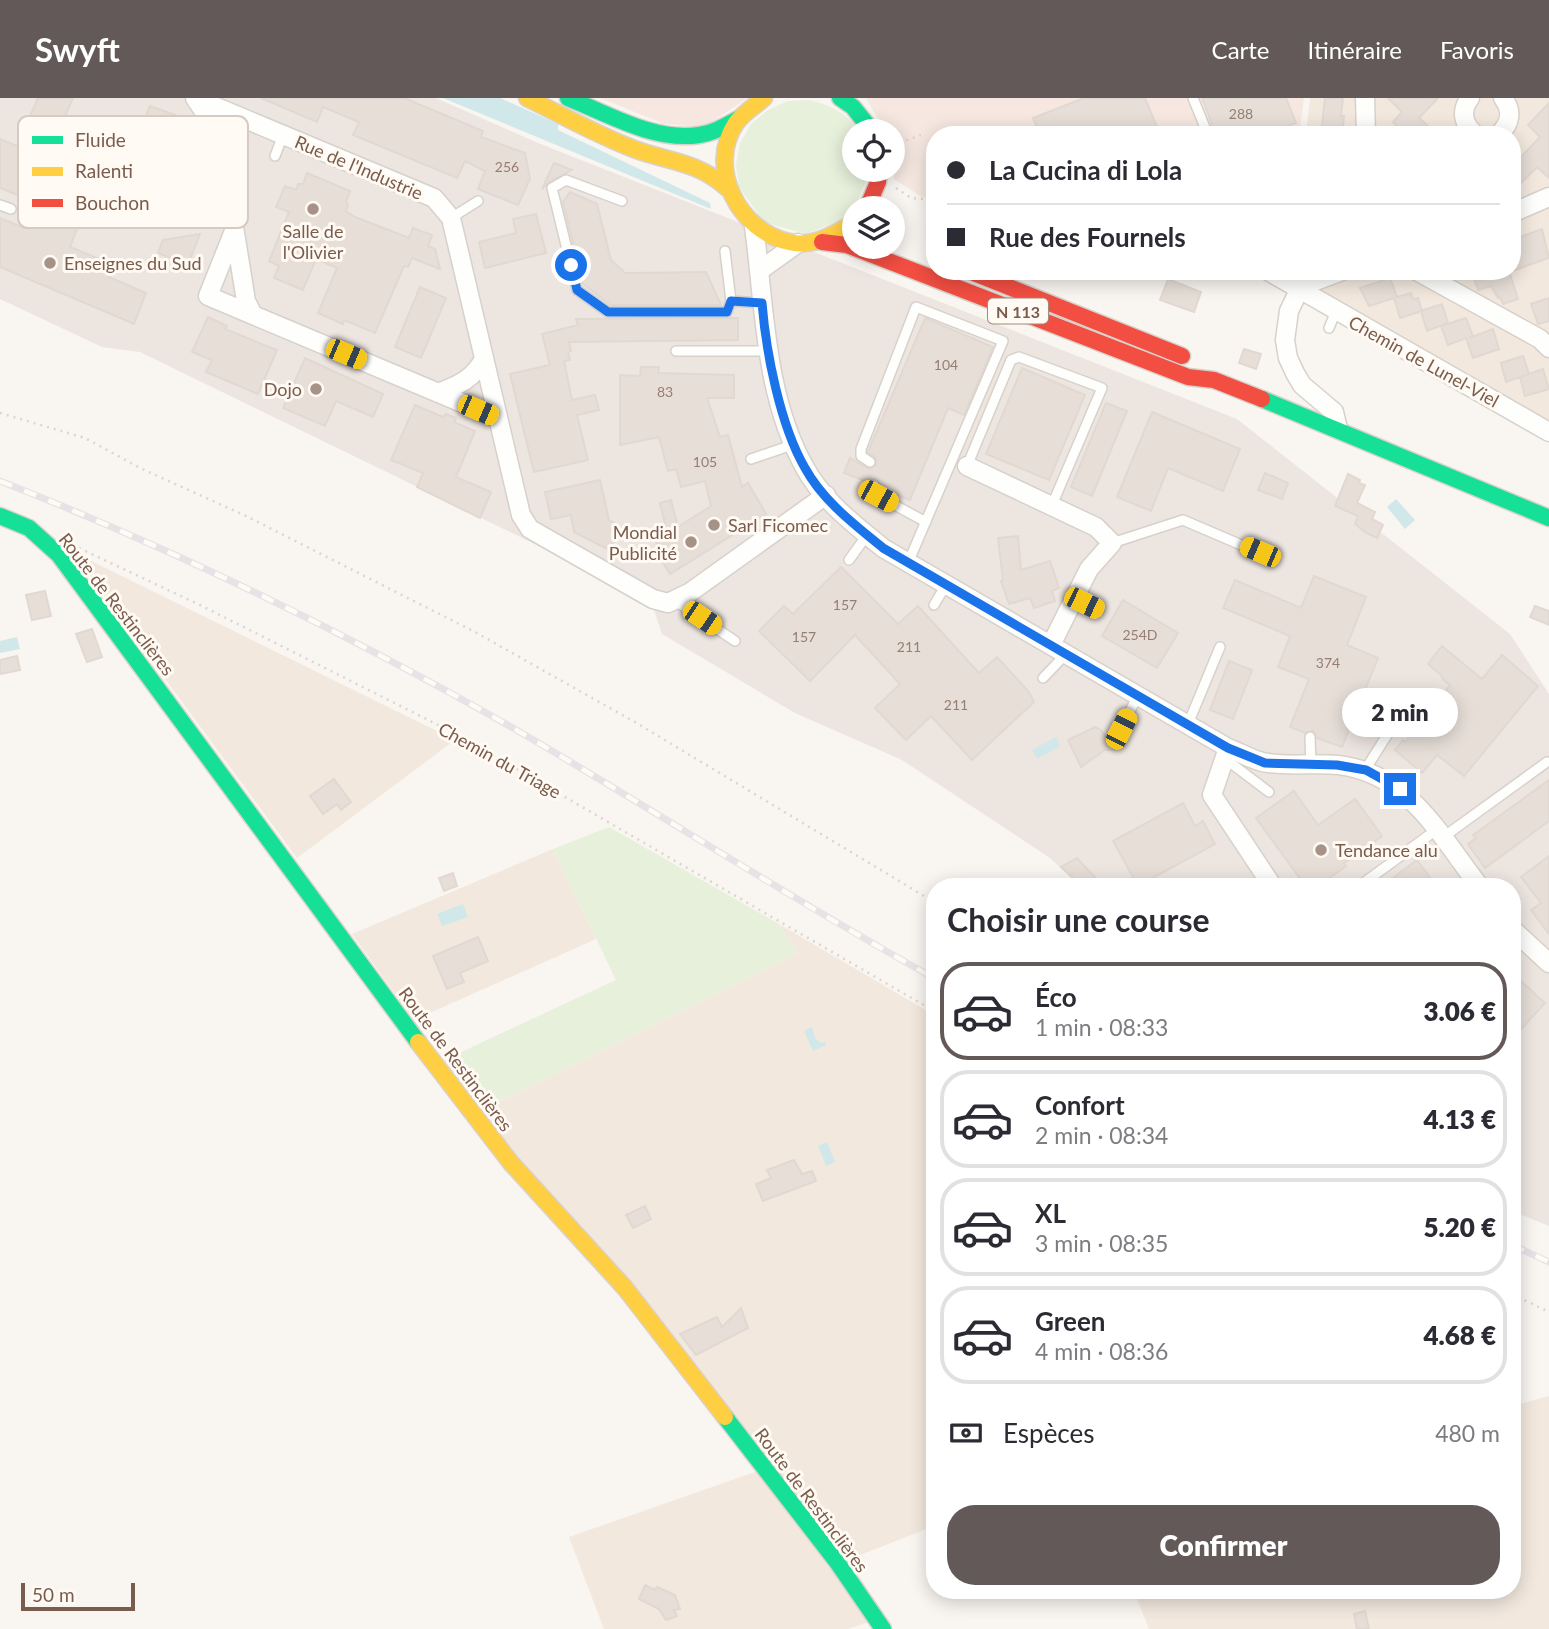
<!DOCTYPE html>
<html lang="fr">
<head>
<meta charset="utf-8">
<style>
	:root { --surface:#fff; --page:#f2f2f3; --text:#2b2b33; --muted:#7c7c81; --line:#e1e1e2; --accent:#625958 }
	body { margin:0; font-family:Lato,sans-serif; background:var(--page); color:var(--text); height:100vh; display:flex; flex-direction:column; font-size:26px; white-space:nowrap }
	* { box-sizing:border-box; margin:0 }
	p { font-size:23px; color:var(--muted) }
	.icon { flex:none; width:38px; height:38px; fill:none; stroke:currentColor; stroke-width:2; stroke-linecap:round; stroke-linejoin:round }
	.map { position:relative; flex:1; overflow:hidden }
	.drawer { position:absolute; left:926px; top:780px; width:595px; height:721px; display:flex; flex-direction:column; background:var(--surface); border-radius:28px; box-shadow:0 4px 18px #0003 }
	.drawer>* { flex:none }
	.hud { position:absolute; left:926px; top:28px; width:595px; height:154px; border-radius:28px; box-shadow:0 4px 18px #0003; display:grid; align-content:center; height:154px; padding:0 21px; background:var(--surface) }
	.tools { position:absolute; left:842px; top:21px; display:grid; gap:14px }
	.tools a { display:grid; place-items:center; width:63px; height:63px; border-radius:50%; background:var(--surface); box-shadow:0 4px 18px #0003; font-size:35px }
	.scale { position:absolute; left:21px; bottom:18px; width:114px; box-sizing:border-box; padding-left:7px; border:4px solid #7a5c4d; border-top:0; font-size:19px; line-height:24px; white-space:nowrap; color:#7a5c4d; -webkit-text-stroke:5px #fffaf3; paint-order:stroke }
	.end { position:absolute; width:32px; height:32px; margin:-16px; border:9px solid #1a73e8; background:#fff; box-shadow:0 0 0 4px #fff }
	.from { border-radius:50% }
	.bubble { position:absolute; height:49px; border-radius:24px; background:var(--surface); box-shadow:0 4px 18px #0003; font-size:23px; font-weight:800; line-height:49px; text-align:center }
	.car { position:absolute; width:21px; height:42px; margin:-21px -10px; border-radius:9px; box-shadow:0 0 5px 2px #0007; background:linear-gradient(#f5c518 24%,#345 0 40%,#f5c518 0 76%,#345 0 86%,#f5c518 0) }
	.hud b { display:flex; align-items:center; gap:24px; height:66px; font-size:26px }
	.hud b+b { border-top:2px solid var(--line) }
	.hud i { width:18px; height:18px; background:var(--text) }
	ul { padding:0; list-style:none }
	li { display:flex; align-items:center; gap:21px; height:98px; margin:0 14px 10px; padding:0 7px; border:4px solid var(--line); border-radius:28px }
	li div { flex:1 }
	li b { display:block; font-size:26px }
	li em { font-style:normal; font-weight:800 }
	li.on { border-color:var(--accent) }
	li>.icon { width:63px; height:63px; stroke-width:1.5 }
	h2 { padding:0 21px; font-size:32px; line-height:84px }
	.pay { display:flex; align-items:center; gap:18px; height:77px; padding:0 21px; font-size:26px }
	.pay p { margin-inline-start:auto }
	.button { display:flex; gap:14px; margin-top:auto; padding:14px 21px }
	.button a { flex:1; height:80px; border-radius:28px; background:var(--accent); color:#fff; font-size:28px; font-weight:800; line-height:80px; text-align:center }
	header { display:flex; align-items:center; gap:42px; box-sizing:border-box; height:98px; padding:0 35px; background:var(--accent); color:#fff }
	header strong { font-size:33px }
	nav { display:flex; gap:38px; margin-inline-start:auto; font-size:24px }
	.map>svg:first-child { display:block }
</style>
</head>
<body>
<header>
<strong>Swyft</strong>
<nav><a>Carte</a><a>Itinéraire</a><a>Favoris</a></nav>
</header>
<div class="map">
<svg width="1549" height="1531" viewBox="0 0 1549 1531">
	<rect width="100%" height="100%" fill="#f9f5f0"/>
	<path fill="#f2e8de" d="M1310 0H1549V330L1288 180 1289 173H1512V37H1306Z
		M71 453 455 642 297 760Z
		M553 751 596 841 414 922 352 836Z
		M779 826 934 917V1428L850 1461 480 1013 797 855Z
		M1549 1298V1531H1149L1134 1493H1512V1308Z
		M758 1373 869 1524 848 1531H604L569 1439Z"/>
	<path fill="#f6e8e1" d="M600 0H748L704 29 664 26Z
		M866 0H1304L1299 37H934V98L922 99 894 81 892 33H885Z"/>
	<path fill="#ede5e0" d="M0 0H436L538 45 1237 321 1510 536 1549 596V1128L1512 1113V789H1081L1050 760 902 662 795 615 662 536 654 512 584 470 140 254 102 249 0 201Z"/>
	<path fill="#e7f0db" d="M810 2C832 8 846 15 860 33H854V72H870L855 110 847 120 806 136 764 124 739 89 736 67 740 45 751 26 768 12 788 3Z
		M609 729 779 826 797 855 480 1013 444 962 616 882 553 751Z"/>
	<path fill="#d0e8ea" d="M443 0H500L558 26V32L710 105 711 111Z
		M1396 401 1415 422 1405 431 1387 409Z
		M17 539 20 551 0 555V543Z
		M1056 639 1060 648 1037 661 1032 652Z
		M463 806 468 819 442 828 437 816Z
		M812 929 815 940 821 945 825 944 826 947 813 953 804 933Z
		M827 1044 835 1064 826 1068 818 1048Z"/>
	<path fill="#e6ded7" stroke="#e2d8d2" stroke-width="2" d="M38 0H73L65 18 89 27 71 70 102 83 84 125 80 123 70 149 114 167 109 179 146 195 134 226 0 169V120L24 130 37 105 0 90V41L17 48Z
		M261 0H404L483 33 481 39 525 55 530 81 518 107 478 91 485 73 465 63 457 80 353 37 359 24 323 9 317 24Z
		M1084 0H1145L1159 34 1152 37H1040L1033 20Z
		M1202 0H1286L1296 25 1280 31 1282 37H1216Z
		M1325 0H1343L1341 18H1344L1342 37H1321Z
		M1388 0H1438L1419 20 1427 27 1417 37H1404L1393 24 1402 14Z
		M1549 5V80L1537 69 1521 85 1512 76V54L1519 61 1540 39 1528 27Z
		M150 8 189 22 193 36 189 37 192 52 132 62 105 51 121 49 120 42 135 45Z
		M554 65 572 72 549 84 542 91Z
		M307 75 350 93 346 104 348 107 346 113 355 119 409 140 413 130 432 137 428 148 435 151 440 171 412 160 408 169 404 168 375 235 344 222 343 226 318 215 337 170 316 161 303 192 274 180 279 168 269 163 289 114 276 109 285 88 296 92 298 86H303Z
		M570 94 597 106 611 162 625 175 706 174 721 207H610L607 204 583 186 563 104Z
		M536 116 546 155 485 170 479 144 516 135 513 121Z
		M1542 131 1549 160 1512 173V142Z
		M200 136 188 167 158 155 163 142Z
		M1471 173H1509L1518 201 1503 206 1500 199 1498 200 1491 188 1478 192Z
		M1390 180 1397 199 1411 195 1413 201 1418 200 1422 213 1400 220 1394 200 1369 208 1360 190Z
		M1168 181 1201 194 1194 214 1160 202Z
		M420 189 446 200 421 260 395 249Z
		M1549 200V223L1538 226 1531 206Z
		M1442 206 1448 225 1427 233 1421 213Z
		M208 219 227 228 225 231 277 252 258 296 206 274 212 262 192 254Z
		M738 220V242L569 244 571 253 568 254 570 262 564 263 572 302 595 297 599 312 577 317 588 362 534 374 510 276 550 267 542 236 578 227 576 221Z
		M925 220 993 249 964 317 948 310 910 402 883 391 876 380 871 381 868 384 844 375 850 360 869 371 876 367V360L868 354Z
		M1466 220 1473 238 1469 240 1493 231 1499 251 1473 260 1466 240 1448 247 1441 228Z
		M1244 251 1261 256 1256 271 1239 265Z
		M1523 258 1529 276 1506 284 1501 265Z
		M305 260 383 296 373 319 336 303 325 328 283 310Z
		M641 269H659L658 275 734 277V300H707L720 339 728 337 742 389 748 385 766 416 670 476 658 457 662 454 652 437 666 429 660 405 671 402 678 429 711 408 705 383 681 389 676 371 668 373 659 339 620 347V277L640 278Z
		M1022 270 1085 297 1049 382 986 356Z
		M1543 271 1549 291 1525 298 1520 279Z
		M1106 305 1127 313 1092 398 1071 389Z
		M415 307 443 319 446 316 456 320 454 324 475 333 456 379 491 394 480 420 417 389 423 375 391 362Z
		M1152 314 1240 351 1223 393 1168 370 1151 413 1117 399Z
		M1265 375 1288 385 1282 401 1258 392Z
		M1348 376 1360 382 1359 385 1365 387 1357 405 1375 414 1372 421 1383 427 1377 440 1366 435 1355 426 1358 418 1335 408Z
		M600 382 609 422 614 425 611 431 618 434 609 452 574 434 571 417 551 421 545 394Z
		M1018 438 1021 472 1050 463 1059 490 1052 493 1055 503 1034 510 1030 500 1009 506 1001 483 1003 482 998 440Z
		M841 469 898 526 918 508 979 575 997 559 1029 594 1034 604 972 662 931 618 906 642 875 610 900 586 855 537 810 583 759 533 784 508 793 516Z
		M1314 478 1366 499 1347 547 1378 560 1342 649 1317 640 1313 633 1305 635 1290 629 1309 581 1278 569 1290 538 1223 510 1235 482 1301 510Z
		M45 493 51 518 32 522 26 497Z
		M1123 502 1178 535 1157 570 1102 538Z
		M1535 508 1549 513V527L1530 519Z
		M92 531 102 559 87 564 76 536Z
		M1442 548 1482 581 1502 557 1538 588 1464 678 1437 657 1422 675 1395 652 1403 642 1405 644 1450 587 1443 582 1442 578 1428 566Z
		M17 558 20 572 0 576V562Z
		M1229 563 1252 572 1233 621 1210 612Z
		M1095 629 1101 632 1114 652H1105L1081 669 1068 642Z
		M334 681 351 704 341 712 337 706 323 716 310 698Z
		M1549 682V723L1485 770 1468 746 1476 740 1473 737Z
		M1294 693 1318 727 1355 701 1382 738 1344 765 1346 768 1317 789H1306L1256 720Z
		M1183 705 1195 728 1203 723 1215 746 1138 788 1113 743Z
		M1549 758V836L1531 812 1541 805 1521 779Z
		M1077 760 1104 789H1083L1061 769Z
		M1417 762 1437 789H1381Z
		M453 775 457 788 444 793 439 780Z
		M478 839 488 863 460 875 464 884 447 891 433 858Z
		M1512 875 1545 905 1512 941Z
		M794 1062 802 1076 812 1073 816 1083 763 1103 756 1086 771 1080 767 1072Z
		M645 1108 651 1121 633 1130 626 1117Z
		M741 1210 748 1230 696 1257 680 1236 717 1219 722 1229Z
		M645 1487 655 1492 657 1489 675 1497 680 1511 674 1512 677 1518 666 1522 659 1511 639 1501Z
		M1365 1513 1369 1531H1357L1354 1516Z"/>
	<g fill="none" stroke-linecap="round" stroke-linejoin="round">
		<g stroke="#d7d1cb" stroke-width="12">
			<path id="lane" d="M1193 0 1208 37
				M275 58 283 37
				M622 103 566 82 552 90 577 192 608 214H727L731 203
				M0 107 11 111
				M451 120 478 103
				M725 153 731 203 762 205
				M1329 230 1336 213
				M676 253H770
				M751 361 795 346
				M870 364 861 358V351L916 209 1003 243 908 465
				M967 368 1011 262 1019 259 1102 290 1052 407
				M874 387 878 398 926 424
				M1112 445 1183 422 1260 455
				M849 462 867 437
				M1074 501 1099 512
				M674 502 735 543
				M934 507 946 487
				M1043 580 1066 556
				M1188 626 1220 549
				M1121 631 1138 597
				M1310 639 1311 666
				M1224 660 1269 694
				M1365 672 1394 626
				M1442 740 1547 664
				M1358 789 1436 732"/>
		</g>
		<g stroke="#d7d1cb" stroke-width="21">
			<path id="street" d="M195 0 434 100 451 120 521 417 530 431 653 501 668 505 689 495 826 397
				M195 0 219 36 246 203 253 217 498 320
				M1365 0 1366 37
				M1470 0C1460 13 1463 27 1476 37
				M1498 37C1511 26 1513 13 1503 0
				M1512 115 1549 99
				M754 129C765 209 764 297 805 370 823 403 855 427 883 450L1228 650C1240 654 1255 664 1268 665 1291 668 1315 665 1338 667 1409 675 1440 738 1480 789
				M234 133 208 198 253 217
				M759 173 798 145
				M1268 173 1549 334
				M1417 173 1540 241 1549 250
				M438 295C459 287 473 281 484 261
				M1338 331 1334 314 1302 287 1295 275 1288 260 1285 242 1289 213 1299 192 1310 185 1342 173
				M967 368 1096 429 1112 445 1089 471 1051 547
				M1228 650 1212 697 1273 789
				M1512 831 1549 865"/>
		</g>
		<g stroke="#d9d2cb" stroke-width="19">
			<path id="fast" d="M568 0C608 16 655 44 699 37 714 35 727 27 740 20
				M840 0 853 9 872 33
				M1262 301 1549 420
				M0 418 29 430 59 457 418 944
				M725 1319 837 1464 883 1531"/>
		</g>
		<g stroke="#d9d2cb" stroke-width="19">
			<path id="slow" d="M527 0C562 17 597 37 634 51 669 64 697 63 727 90
				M764 0C755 8 742 16 736 25 706 70 739 133 789 144 813 150 834 136 854 125
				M418 944 511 1065 625 1190 725 1319"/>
		</g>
		<g stroke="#d9d2cb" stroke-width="19">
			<path id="jam" d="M867 110 878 84 879 72
				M822 144 847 147 1188 279 1214 282 1262 301
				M969 173 1182 258"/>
		</g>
		<path stroke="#dcd5d0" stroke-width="2.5" stroke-dasharray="2 5" stroke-linecap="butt" d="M892 46 893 56
			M893 47 921 37
			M896 90 911 100 934 102
			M0 315 85 340 140 370 246 418 475 534 640 627 934 804
			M79 450 202 508 458 637 934 913
			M1512 1196 1549 1214"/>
		<use href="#lane" stroke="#fefefd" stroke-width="9"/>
		<use href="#street" stroke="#fefefd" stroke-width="18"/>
		<use href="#fast" stroke="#16e098" stroke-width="16"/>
		<use href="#slow" stroke="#ffcf43" stroke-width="16"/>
		<use href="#jam" stroke="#f24e42" stroke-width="16"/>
		<g stroke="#e6e3e7" stroke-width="7">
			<path id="rail" d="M0 383C176 452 348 536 513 630 654 712 791 801 934 880
				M1512 1147 1549 1164"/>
		</g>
		<use href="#rail" stroke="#fffaf3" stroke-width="4.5" stroke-dasharray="13" stroke-linecap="butt"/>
	</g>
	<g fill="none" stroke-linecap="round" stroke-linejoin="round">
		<path stroke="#1a73e8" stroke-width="9" d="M571 167 577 192 608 214H727L731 203 762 205C766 254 780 327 805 370 823 403 855 427 883 450L1228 650 1265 665 1337 667 1366 672 1400 691"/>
	</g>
	<g fill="#a69286" stroke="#fffaf3" stroke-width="2.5">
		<circle cx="313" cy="111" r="7"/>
		<circle cx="50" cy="165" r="7"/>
		<circle cx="316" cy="291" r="7"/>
		<circle cx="714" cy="427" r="7"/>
		<circle cx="691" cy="444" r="7"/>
		<circle cx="1321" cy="752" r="7"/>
	</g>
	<g text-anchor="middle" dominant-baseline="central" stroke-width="6" stroke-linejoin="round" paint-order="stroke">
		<g font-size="14" fill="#977e72">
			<text x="1241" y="15">288</text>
			<text x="507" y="68">256</text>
			<text x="946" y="266">104</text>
			<text x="665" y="293">83</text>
			<text x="705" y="363">105</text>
			<text x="845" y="506">157</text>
			<text x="1140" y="536">254D</text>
			<text x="804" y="538">157</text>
			<text x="909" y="548">211</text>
			<text x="1328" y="564">374</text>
			<text x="956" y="606">211</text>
		</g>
		<rect fill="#fffaf3" stroke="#a28b7f" stroke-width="2" x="988" y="200.5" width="60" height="25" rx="5"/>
		<g font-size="16" font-weight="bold" fill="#7a5c4d">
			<text x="1018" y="213">N 113</text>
		</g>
		<g font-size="18" fill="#7a5c4d" stroke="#fffaf3">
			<text transform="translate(359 69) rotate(23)">Rue de l'Industrie</text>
			<text transform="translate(1424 263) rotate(29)">Chemin de Lunel-Viel</text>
			<text transform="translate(117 506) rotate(52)">Route de Restinclières</text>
			<text transform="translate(500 662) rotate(29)">Chemin du Triage</text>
			<text transform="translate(456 961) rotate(53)">Route de Restinclières</text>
			<text transform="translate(812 1402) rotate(53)">Route de Restinclières</text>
		</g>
		<g font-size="18" fill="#7a5c4d" stroke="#fffaf3" text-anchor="start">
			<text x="313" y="133" text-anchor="middle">Salle de<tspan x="313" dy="21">l'Olivier</tspan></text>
			<text x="64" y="165">Enseignes du Sud</text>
			<text x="302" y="291" text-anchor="end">Dojo</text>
			<text x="728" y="427">Sarl Ficomec</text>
			<text x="677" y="434" text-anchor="end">Mondial<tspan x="677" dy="21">Publicité</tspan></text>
			<text x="1335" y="752">Tendance alu</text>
		</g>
	</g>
	<rect x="18" y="18" width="230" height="112" rx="10" fill="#fffaf3" stroke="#d7cbc1" stroke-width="2"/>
	<rect x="32" y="38" width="31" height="8" fill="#16e098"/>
	<rect x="32" y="69" width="31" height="9" fill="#ffcf43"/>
	<rect x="32" y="101" width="31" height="8" fill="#f24e42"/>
	<g font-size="19" fill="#7a5c4d">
		<text x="75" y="49">Fluide</text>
		<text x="75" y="80">Ralenti</text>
		<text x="75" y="112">Bouchon</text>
	</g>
</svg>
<div class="tools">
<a><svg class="icon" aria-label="locate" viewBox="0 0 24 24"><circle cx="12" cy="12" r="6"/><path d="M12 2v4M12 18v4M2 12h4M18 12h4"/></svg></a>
<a><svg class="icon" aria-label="layers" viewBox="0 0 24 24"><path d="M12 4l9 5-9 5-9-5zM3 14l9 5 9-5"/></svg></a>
</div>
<div class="scale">50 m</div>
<i class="end from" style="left:571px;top:167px"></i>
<i class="end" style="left:1400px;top:691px"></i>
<div class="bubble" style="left:1342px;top:590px;width:116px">2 min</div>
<i class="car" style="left:346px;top:256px;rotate:113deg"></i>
<i class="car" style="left:478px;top:312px;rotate:113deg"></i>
<i class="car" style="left:878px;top:398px;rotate:118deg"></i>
<i class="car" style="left:1260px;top:454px;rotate:293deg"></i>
<i class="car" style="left:1084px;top:505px;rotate:116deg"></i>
<i class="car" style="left:702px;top:520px;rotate:124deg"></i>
<i class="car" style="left:1121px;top:631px;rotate:27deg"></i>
<div class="hud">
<b><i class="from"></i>La Cucina di Lola</b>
<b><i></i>Rue des Fournels</b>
</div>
<section class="drawer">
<h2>Choisir une course</h2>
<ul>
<li class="on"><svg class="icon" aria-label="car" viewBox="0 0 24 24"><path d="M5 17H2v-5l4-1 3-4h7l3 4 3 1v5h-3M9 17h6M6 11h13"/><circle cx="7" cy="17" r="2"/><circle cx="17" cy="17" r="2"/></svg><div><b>Éco</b><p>1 min · 08:33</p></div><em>3.06 €</em></li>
<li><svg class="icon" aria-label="car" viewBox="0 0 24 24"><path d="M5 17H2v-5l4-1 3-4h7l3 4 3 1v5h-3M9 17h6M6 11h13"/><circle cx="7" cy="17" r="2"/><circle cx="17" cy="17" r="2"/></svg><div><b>Confort</b><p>2 min · 08:34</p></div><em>4.13 €</em></li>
<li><svg class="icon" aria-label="car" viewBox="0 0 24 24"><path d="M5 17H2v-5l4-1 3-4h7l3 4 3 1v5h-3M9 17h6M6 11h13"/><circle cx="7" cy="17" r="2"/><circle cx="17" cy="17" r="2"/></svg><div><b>XL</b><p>3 min · 08:35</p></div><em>5.20 €</em></li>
<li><svg class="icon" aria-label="car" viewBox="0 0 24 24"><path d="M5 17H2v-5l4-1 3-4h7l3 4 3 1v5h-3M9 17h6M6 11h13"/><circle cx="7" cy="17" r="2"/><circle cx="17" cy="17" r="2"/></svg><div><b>Green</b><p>4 min · 08:36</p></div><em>4.68 €</em></li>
</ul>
<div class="pay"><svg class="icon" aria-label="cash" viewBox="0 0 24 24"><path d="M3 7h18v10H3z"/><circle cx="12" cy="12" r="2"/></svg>Espèces<p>480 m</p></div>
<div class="button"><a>Confirmer</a></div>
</section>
</div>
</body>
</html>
